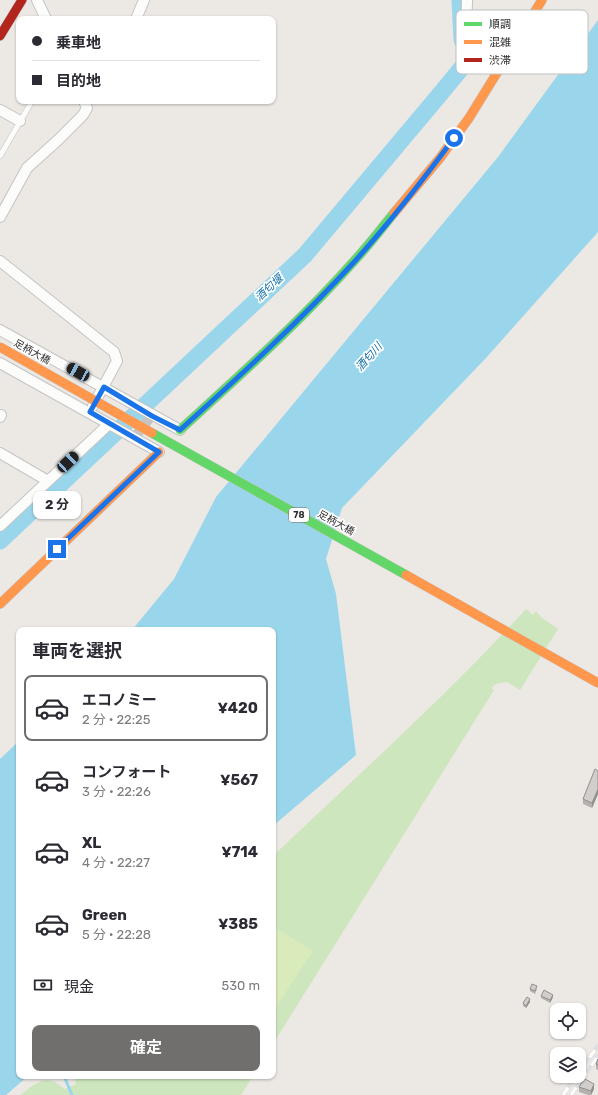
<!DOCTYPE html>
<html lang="ja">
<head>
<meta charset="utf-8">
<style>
	:root { --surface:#fff; --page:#f2f2f3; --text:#2b2b33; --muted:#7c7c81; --line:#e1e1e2; --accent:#706f6e }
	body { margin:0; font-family:Rubik,"Noto Sans JP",sans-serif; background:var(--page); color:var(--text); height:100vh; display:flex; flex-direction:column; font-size:15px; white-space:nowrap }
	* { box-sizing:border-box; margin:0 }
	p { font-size:13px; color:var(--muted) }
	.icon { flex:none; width:22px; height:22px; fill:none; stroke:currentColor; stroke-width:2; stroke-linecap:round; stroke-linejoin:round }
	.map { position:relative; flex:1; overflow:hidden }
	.details { position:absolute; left:16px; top:627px; width:260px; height:452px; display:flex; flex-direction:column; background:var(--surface); border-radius:8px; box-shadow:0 1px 3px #0004 }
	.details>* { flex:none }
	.top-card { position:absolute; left:16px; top:16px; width:260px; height:88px; border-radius:8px; box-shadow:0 1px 3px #0004; display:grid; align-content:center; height:88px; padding:0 16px; background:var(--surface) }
	.fabs { position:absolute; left:550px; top:1003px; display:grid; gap:8px }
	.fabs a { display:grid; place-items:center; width:36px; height:36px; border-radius:8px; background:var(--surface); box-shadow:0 1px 3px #0004; font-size:20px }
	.end { position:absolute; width:18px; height:18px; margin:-9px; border:5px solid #1a73e8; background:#fff; box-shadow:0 0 0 2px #fff }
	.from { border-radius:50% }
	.bubble { position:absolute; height:28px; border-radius:8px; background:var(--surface); box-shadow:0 1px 3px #0004; font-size:13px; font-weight:700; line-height:28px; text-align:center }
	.car { position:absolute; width:12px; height:24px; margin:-12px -6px; border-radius:5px; box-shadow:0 0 3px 1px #0007; background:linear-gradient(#222 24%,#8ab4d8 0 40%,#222 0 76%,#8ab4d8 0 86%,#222 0) }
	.top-card b { display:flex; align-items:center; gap:14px; height:38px; font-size:15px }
	.top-card b+b { border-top:1px solid var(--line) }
	.top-card i { width:10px; height:10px; background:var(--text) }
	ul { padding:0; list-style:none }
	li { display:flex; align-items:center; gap:12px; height:66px; margin:0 8px 6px; padding:0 8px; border:2px solid transparent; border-radius:8px }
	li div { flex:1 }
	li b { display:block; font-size:15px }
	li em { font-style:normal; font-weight:700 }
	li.current { border-color:var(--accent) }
	li>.icon { width:36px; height:36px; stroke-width:1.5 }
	h2 { padding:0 16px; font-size:18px; line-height:48px }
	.pay { display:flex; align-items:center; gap:10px; height:44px; padding:0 16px; font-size:15px }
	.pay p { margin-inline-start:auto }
	.primary-button { display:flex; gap:8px; margin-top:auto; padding:8px 16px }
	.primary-button a { flex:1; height:46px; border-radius:8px; background:var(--accent); color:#fff; font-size:16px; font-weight:700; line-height:46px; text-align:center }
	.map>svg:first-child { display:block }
</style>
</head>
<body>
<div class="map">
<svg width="598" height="1095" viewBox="0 0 598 1095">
	<rect width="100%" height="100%" fill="#ece8e4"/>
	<path fill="#cee6be" d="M526 609 533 615 536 611 541 617 558 629 520 690 507 682 496 684 491 688 494 690 273 1044V856C358 775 446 696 526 609Z
		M74 1076H253L241 1095H21C30 1087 42 1076 55 1082 58 1084 62 1087 65 1089L76 1084Z"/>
	<path fill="#d9eabb" d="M273 926 313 951 273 1012Z"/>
	<path fill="#99d6ec" d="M598 20V232L486 358 342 508 326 559 336 594 356 755 273 826V630H132L174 579 216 497 498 157Z
		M19 741V1076H28L6 1095H0V759Z"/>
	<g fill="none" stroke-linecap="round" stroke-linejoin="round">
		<path stroke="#99d6ec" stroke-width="3" d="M64 1076 72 1095"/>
		<path stroke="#99d6ec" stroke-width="17" d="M0 541 305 255 441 93 473 54 462 40 460 0"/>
		<path stroke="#c6c3c0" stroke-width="10" stroke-dasharray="10 5" stroke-linecap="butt" d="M134 438 152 415"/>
		<g stroke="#c5c4c5" stroke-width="6">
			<path id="lane" d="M0 156 32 101"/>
		</g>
		<g stroke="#c5c4c5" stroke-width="12">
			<path id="street" d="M37 0 46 19
				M467 0C467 11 465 25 470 35 476 48 490 59 500 69
				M136 19 144 0
				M0 110 20 121
				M0 217 27 168 58 140 83 115 87 108 84 101
				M0 261 114 352 117 361 93 406
				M0 330 180 430
				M0 363 109 424 0 526
				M0 415H1L0 417
				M109 424 159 452
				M0 453 48 481"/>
		</g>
		<g stroke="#c5c4c5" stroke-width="10">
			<path id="fast" d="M180 430C240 375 301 321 355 260 369 245 381 229 394 213"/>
		</g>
		<g stroke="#c5c4c5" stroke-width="10">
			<path id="slow" d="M394 213 440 158 469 118 542 0
				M0 604 159 452"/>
		</g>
		<g stroke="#c5c4c5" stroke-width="10">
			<path id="jam" d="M0 36 22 0"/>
		</g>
		<use href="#lane" stroke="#fcfcfb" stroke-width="5"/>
		<use href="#street" stroke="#fcfcfb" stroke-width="10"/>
		<use href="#fast" stroke="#63d668" stroke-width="9"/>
		<use href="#slow" stroke="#ff974d" stroke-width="9"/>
		<use href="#jam" stroke="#b3261e" stroke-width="9"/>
		<g stroke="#dfdfe1" stroke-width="4.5">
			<path id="rail" d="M579 1072 598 1046
				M563 1095 576 1076
				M571 1095 598 1056"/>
		</g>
		<use href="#rail" stroke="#fff" stroke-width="3" stroke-dasharray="9" stroke-linecap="butt"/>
		<g stroke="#c6c5c4" stroke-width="10" stroke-linecap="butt">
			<path id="fast-bridge" d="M152 433 406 575"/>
		</g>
		<g stroke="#c6c5c4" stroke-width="10" stroke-linecap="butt">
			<path id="slow-bridge" d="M0 347 152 433
				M406 575 598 683"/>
		</g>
		<use href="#fast-bridge" stroke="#63d668" stroke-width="9"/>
		<use href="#slow-bridge" stroke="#ff974d" stroke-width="9"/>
	</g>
	<path fill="#b4b1af" d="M598 771V794L592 808 583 804V799Z
		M530 989H537L535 994 530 991Z
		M541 996 553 997 550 1003 541 998Z
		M530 1002 526 1008 523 1006V1003Z
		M598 1059V1070L596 1069V1064Z
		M579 1087 594 1089 591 1095H588L579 1092Z"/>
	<path fill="#92908e" d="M598 789V794L592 808V803Z
		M553 995V997L550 1003V1000Z
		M530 999V1002L526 1008V1006Z
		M594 1084V1089L591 1095V1091Z"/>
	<path fill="#d1cecb" stroke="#92908e" d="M595 769 598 771V789L592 803 583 799Z
		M532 984 537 986 535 991 530 989Z
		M544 990 553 995 550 1000 541 996Z
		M527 997 530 999 526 1006 523 1003Z
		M598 1059V1065L596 1064Z
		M585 1079 594 1084 591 1091 579 1087 582 1082H583Z"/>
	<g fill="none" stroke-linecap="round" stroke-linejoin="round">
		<path stroke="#1a73e8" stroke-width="5" d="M57 549 159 452 90 412 104 387 152 416 180 430C240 376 300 321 355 261 390 222 423 180 454 138"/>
	</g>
	<g text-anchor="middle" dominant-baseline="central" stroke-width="3.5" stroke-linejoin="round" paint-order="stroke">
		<rect fill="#fff" stroke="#6d6d6d" stroke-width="1" x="289" y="508" width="20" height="14" rx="3"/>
		<g font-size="9" font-weight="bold" fill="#2e2e2e">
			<text x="299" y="515">78</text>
		</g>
		<g font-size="10" fill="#2e2e2e" stroke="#fff">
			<text transform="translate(32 352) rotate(29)">足柄大橋</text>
			<text transform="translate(336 523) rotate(29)">足柄大橋</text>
		</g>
		<g font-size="11" font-style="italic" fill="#0d6fa3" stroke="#fff">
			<text transform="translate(269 288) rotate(-43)">酒匂堰</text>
			<text transform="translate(369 357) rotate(-48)">酒匂川</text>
		</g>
	</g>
	<rect x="456" y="10" width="132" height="64" rx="6" fill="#fff" stroke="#c0c0c0" stroke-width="1"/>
	<rect x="464" y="22" width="18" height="4" fill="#63d668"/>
	<rect x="464" y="40" width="18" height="4" fill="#ff974d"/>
	<rect x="464" y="58" width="18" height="4" fill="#b3261e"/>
	<g font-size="11" fill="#2e2e2e">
		<text x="489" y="28">順調</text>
		<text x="489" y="46">混雑</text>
		<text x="489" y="64">渋滞</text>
	</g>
</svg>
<div class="fabs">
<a><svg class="icon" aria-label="locate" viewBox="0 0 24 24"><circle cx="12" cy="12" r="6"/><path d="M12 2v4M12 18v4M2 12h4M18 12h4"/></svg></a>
<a><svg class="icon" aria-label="layers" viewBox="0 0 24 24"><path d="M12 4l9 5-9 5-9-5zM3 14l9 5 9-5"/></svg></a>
</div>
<i class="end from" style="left:454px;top:138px"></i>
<i class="end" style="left:57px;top:549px"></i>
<div class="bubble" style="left:33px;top:491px;width:48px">2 分</div>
<i class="car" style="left:78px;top:372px;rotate:299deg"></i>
<i class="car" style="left:68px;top:462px;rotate:47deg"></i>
<div class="top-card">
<b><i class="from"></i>乗車地</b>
<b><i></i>目的地</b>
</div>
<section class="details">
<h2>車両を選択</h2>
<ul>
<li class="current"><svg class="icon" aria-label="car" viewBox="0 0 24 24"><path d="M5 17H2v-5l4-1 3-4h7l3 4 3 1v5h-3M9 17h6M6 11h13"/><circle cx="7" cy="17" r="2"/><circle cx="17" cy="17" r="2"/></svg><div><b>エコノミー</b><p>2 分 · 22:25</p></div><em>¥420</em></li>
<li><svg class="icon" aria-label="car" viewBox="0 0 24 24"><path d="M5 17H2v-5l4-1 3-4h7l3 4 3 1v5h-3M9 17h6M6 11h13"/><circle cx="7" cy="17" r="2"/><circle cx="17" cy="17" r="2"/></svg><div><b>コンフォート</b><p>3 分 · 22:26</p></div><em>¥567</em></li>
<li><svg class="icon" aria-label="car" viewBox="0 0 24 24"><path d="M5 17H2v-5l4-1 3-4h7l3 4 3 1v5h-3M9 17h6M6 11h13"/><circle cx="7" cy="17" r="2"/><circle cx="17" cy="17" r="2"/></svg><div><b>XL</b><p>4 分 · 22:27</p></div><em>¥714</em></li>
<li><svg class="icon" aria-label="car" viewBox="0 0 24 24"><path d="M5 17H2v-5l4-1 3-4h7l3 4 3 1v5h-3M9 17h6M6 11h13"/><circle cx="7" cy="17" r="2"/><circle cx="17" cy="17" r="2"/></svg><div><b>Green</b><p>5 分 · 22:28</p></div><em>¥385</em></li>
</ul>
<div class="pay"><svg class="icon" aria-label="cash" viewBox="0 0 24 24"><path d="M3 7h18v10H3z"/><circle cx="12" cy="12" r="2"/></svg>現金<p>530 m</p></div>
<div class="primary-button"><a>確定</a></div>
</section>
</div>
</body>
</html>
